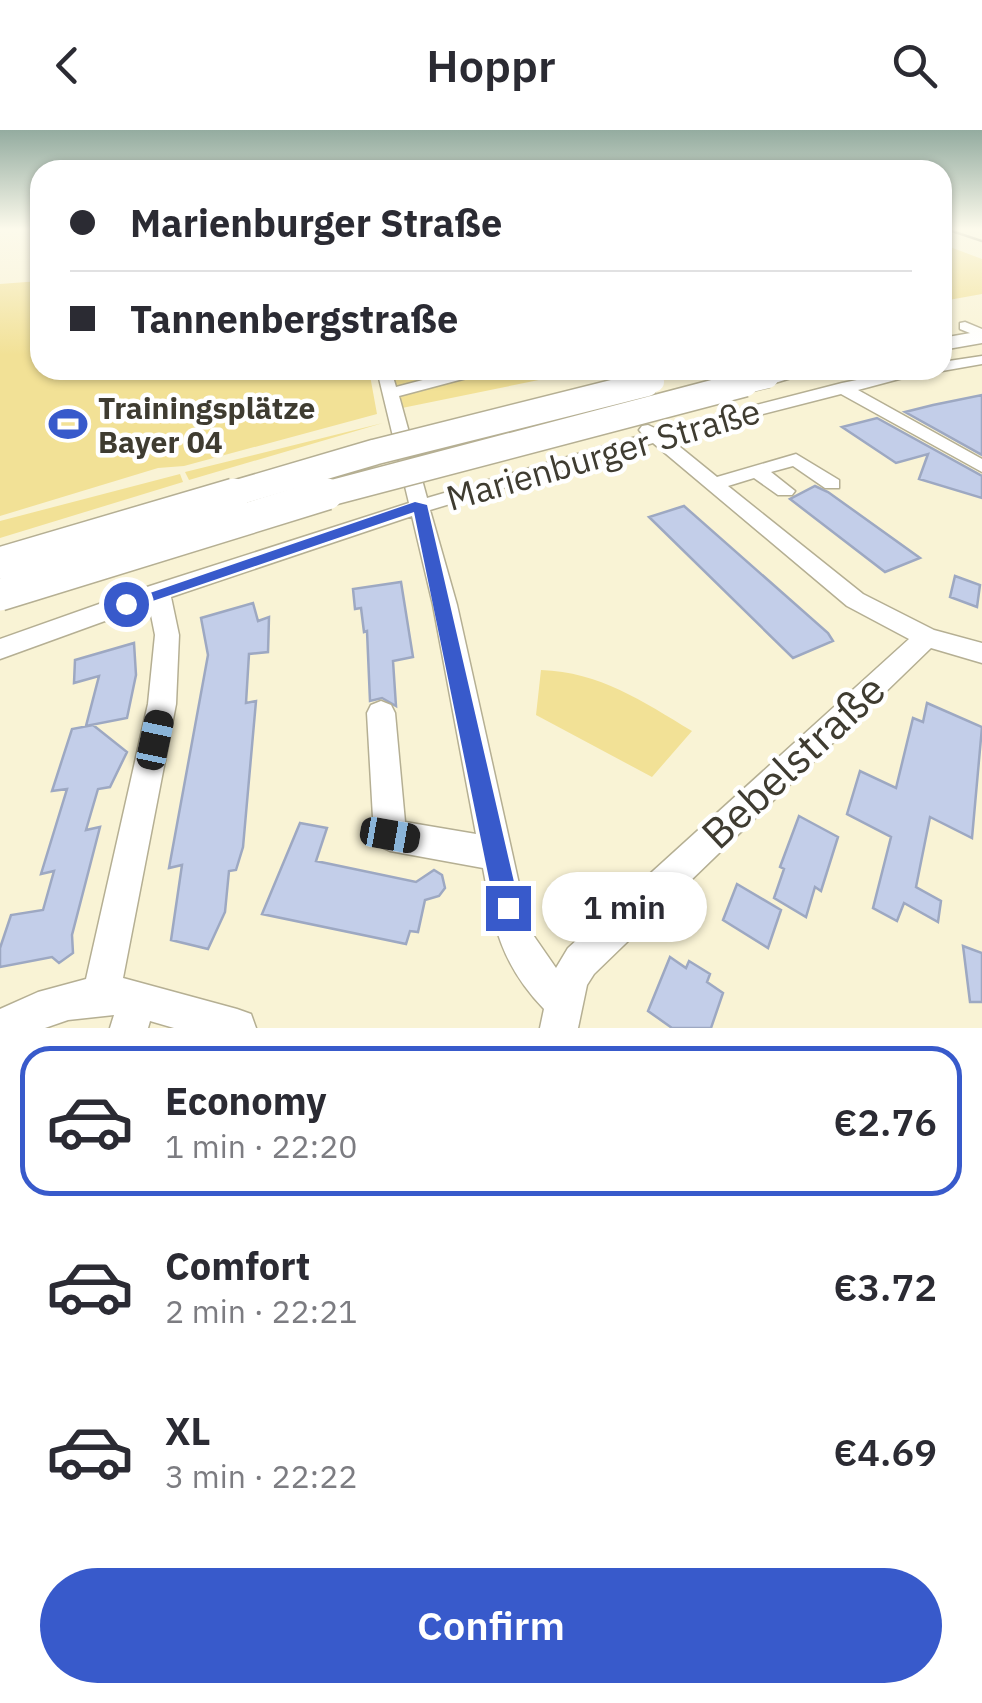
<!DOCTYPE html>
<html lang="en">
<head>
<meta charset="utf-8">
<style>
	:root { --surface:#fff; --page:#f2f2f3; --text:#2b2b33; --muted:#7c7c81; --line:#e1e1e2; --accent:#385acb }
	body { margin:0; font-family:"IBM Plex Sans",sans-serif; background:var(--page); color:var(--text); height:100vh; display:flex; flex-direction:column; font-size:38px; white-space:nowrap }
	* { box-sizing:border-box; margin:0 }
	p { font-size:32px; color:var(--muted) }
	.icon { flex:none; width:55px; height:55px; fill:none; stroke:currentColor; stroke-width:2; stroke-linecap:round; stroke-linejoin:round }
	.map { position:relative; height:898px; overflow:hidden }
	.panel { display:flex; flex-direction:column; background:var(--surface); flex:1 }
	.panel>* { flex:none }
	.hud { position:absolute; left:30px; top:30px; width:922px; height:220px; border-radius:30px; box-shadow:0 2px 8px #0004; display:grid; align-content:center; height:220px; padding:0 40px; background:var(--surface) }
	.end { position:absolute; width:45px; height:45px; margin:-22px; border:12px solid #385acb; background:#fff; box-shadow:0 0 0 5px #fff }
	.from { border-radius:50% }
	.bubble { position:absolute; height:70px; border-radius:35px; background:var(--surface); box-shadow:0 2px 8px #0004; font-size:32px; font-weight:600; line-height:70px; text-align:center }
	.car { position:absolute; width:30px; height:60px; margin:-30px -15px; border-radius:12px; box-shadow:0 0 8px 2px #0007; background:linear-gradient(#222 24%,#8ab4d8 0 40%,#222 0 76%,#8ab4d8 0 86%,#222 0) }
	.hud b { display:flex; align-items:center; gap:35px; height:95px; font-size:38px }
	.hud b+b { border-top:2px solid var(--line) }
	.hud i { width:25px; height:25px; background:var(--text) }
	ul { padding:18px 0 0; list-style:none }
	li { display:flex; align-items:center; gap:30px; height:150px; margin:0 20px 15px; padding:0 20px; border:5px solid transparent; border-radius:30px }
	li div { flex:1 }
	li b { display:block; font-size:38px }
	li em { font-style:normal; font-weight:600 }
	li.on { border-color:var(--accent) }
	li>.icon { width:90px; height:90px; stroke-width:1.5 }
	.cta { display:flex; gap:20px; margin-top:auto; padding:20px 40px }
	.cta a { flex:1; height:115px; border-radius:60px; background:var(--accent); color:#fff; font-size:40px; font-weight:600; line-height:115px; text-align:center }
	header { display:flex; justify-content:space-between; align-items:center; height:130px; padding:0 40px; background:var(--surface); font-size:45px; font-weight:600 }
	.map>svg:first-child { display:block }
</style>
</head>
<body>
<header><svg class="icon" aria-label="back" viewBox="0 0 24 24"><path d="M15 5l-7 7 7 7"/></svg>Hoppr<svg class="icon" aria-label="search" viewBox="0 0 24 24"><circle cx="10" cy="10" r="6"/><path d="M15 15l6 6"/></svg></header>
<div class="map">
<svg width="982" height="898" viewBox="0 0 982 898">
	<rect width="100%" height="100%" fill="#f9f3d5"/>
	<path fill="#f2e196" d="M942 114 982 129V164L943 171Z
		M40 151V240H369L377 284 184 336 158 338 0 386V154Z
		M391 240H588L402 278Z
		M383 293 189 350 185 342Z
		M180 344 183 352 0 408V391Z
		M541 540C600 542 642 571 692 601L652 647 536 585Z"/>
	<path fill="#c3cee9" stroke="#9da8c2" stroke-width="2.5" d="M982 265V325L905 282 933 275Z
		M877 288 982 346V368L919 349 928 324 896 333 842 297Z
		M815 356 828 362 920 428 885 442 790 369Z
		M684 376 828 503 833 511 793 528 649 387Z
		M955 446 980 455 977 477 950 467Z
		M401 452 413 527 393 531 396 576 382 568 370 571 367 501 364 502 361 478 355 479 353 459Z
		M253 473 258 491 269 487 268 522 249 524 246 573 256 571 243 717 236 740 229 741 225 782 208 819 171 810 182 735 169 738 208 525 201 488Z
		M134 513 136 545 127 588 86 596 99 546 74 553 75 530Z
		M927 573 982 597 972 708 930 687 916 757 941 771 938 792 904 773 897 791 873 778 891 707 847 684 860 641 896 658 913 588 923 592Z
		M93 595 127 622 110 657 98 659 86 700 100 697 72 805 73 823 59 833 52 827 0 837V818L11 785 43 780 54 741 41 744 67 659 52 661 72 599Z
		M799 686 838 707 821 761 815 757 806 787 774 768 784 739 780 737Z
		M300 693 327 698 316 731 416 752 434 740 442 745 445 758 439 766 425 770 418 802 410 801 406 814 262 784Z
		M737 754 781 780 768 818 723 790Z
		M963 816 982 823V872H970Z
		M670 827 686 838 689 831 710 844 707 852 723 863 711 898H672L648 881Z"/>
	<g fill="none" stroke-linecap="round" stroke-linejoin="round">
		<g stroke="#b5af93" stroke-width="3">
			<path id="minor" d="M965 192 982 199V208L960 199V193Z
				M982 226V234L942 241 937 240H942V232Z
				M377 240H391L396 257 461 240H475L478 245 399 266 427 368 643 305 639 300 642 296 648 295 659 300 842 253 906 240H933L858 260 982 329V342L841 264 669 308 717 347 796 324 839 350V358H825L793 336 771 342 795 361 792 365H778L754 348 728 356 863 464 934 500 982 513V533L931 518 594 844 587 855 578 898H540L544 879C501 834 494 797 483 738L390 721 379 716 374 705 367 583 371 575 381 571 391 575 395 583 405 692 476 704 433 475 412 386 171 467 179 505 176 574 123 848 237 879 251 884 256 898H174L150 891 148 898H110L114 885 68 890 45 898H0V879L38 862 86 849 148 574 155 505 149 475 0 529V509L150 456 409 373ZM653 313 847 476 909 509 568 818 556 838 529 799 457 475 430 380Z"/>
		</g>
		<g stroke="#b5af93" stroke-width="3">
			<path id="highway" d="M982 201V213L942 220V208Z
				M775 240H818L768 255 757 248Z"/>
		</g>
		<use href="#minor" fill="#fff" fill-rule="evenodd"/>
		<use href="#highway" fill="#fff" fill-rule="evenodd"/>
		<path stroke="#888472" stroke-width="2.5" d="M946 99 982 111"/>
		<g stroke="#b5af93" stroke-width="21" stroke-linecap="butt">
			<path id="highway-bridge-far2" d="M636 256 654 252
				M735 256 768 248"/>
		</g>
		<g stroke="#b5af93" stroke-width="28" stroke-linecap="butt">
			<path id="highway-bridge-far1" d="M225 366 375 322 646 254
				M319 366 745 254"/>
		</g>
		<g stroke="#b5af93" stroke-width="34" stroke-linecap="butt">
			<path id="highway-bridge" d="M0 433 234 364
				M0 465 327 364"/>
		</g>
		<use href="#highway-bridge-far2" stroke="#fff" stroke-width="20"/>
		<use href="#highway-bridge-far1" stroke="#fff" stroke-width="25"/>
		<use href="#highway-bridge" stroke="#fff" stroke-width="31"/>
	</g>
	<linearGradient id="sky" x2="0" y2="1"><stop stop-color="#94aca0"/><stop offset="0.44" stop-color="#fcfaec"/><stop offset="1" stop-color="#fcfaec" stop-opacity="0"/></linearGradient>
	<rect width="982" height="225" fill="url(#sky)"/>
	<path fill="#385acb" d="M415 372 427 375 520 778 516 787 508 790 499 787 495 778 414 382 132 478 118 474Z"/>
	<defs>
		<g id="stadium-bare" transform="scale(3)"><path d="M0-5a6.5 5 0 1 0 0 10a6.5 5 0 1 0 0-10ZM-3.5-1.8h7v3.6h-7Z" fill="#385acb" stroke="#fff" stroke-width="2.5" paint-order="stroke"/></g>
	</defs>
	<g fill-rule="evenodd">
		<use href="#stadium-bare" x="68" y="294"/>
	</g>
	<g text-anchor="middle" dominant-baseline="central" stroke-width="9" stroke-linejoin="round" paint-order="stroke">
		<g font-size="30" font-weight="bold" fill="#3f3c31" stroke="#fff" text-anchor="start">
			<text x="98" y="277">Trainingsplätze<tspan x="98" dy="34">Bayer 04</tspan></text>
		</g>
		<g font-size="35" fill="#3f3c31" stroke="#fff">
			<text transform="translate(603 324) rotate(-16)">Marienburger Straße</text>
		</g>
		<g font-size="42" fill="#3f3c31" stroke="#fff">
			<text transform="translate(793 631) rotate(-43)">Bebelstraße</text>
		</g>
	</g>
</svg>
<i class="end from" style="left:126px;top:474px"></i>
<i class="end" style="left:508px;top:778px"></i>
<div class="bubble" style="left:542px;top:742px;width:165px">1 min</div>
<i class="car" style="left:155px;top:610px;rotate:12deg"></i>
<i class="car" style="left:390px;top:705px;rotate:100deg"></i>
<div class="hud">
<b><i class="from"></i>Marienburger Straße</b>
<b><i></i>Tannenbergstraße</b>
</div>
</div>
<section class="panel">
<ul>
<li class="on"><svg class="icon" aria-label="car" viewBox="0 0 24 24"><path d="M5 17H2v-5l4-1 3-4h7l3 4 3 1v5h-3M9 17h6M6 11h13"/><circle cx="7" cy="17" r="2"/><circle cx="17" cy="17" r="2"/></svg><div><b>Economy</b><p>1 min · 22:20</p></div><em>€2.76</em></li>
<li><svg class="icon" aria-label="car" viewBox="0 0 24 24"><path d="M5 17H2v-5l4-1 3-4h7l3 4 3 1v5h-3M9 17h6M6 11h13"/><circle cx="7" cy="17" r="2"/><circle cx="17" cy="17" r="2"/></svg><div><b>Comfort</b><p>2 min · 22:21</p></div><em>€3.72</em></li>
<li><svg class="icon" aria-label="car" viewBox="0 0 24 24"><path d="M5 17H2v-5l4-1 3-4h7l3 4 3 1v5h-3M9 17h6M6 11h13"/><circle cx="7" cy="17" r="2"/><circle cx="17" cy="17" r="2"/></svg><div><b>XL</b><p>3 min · 22:22</p></div><em>€4.69</em></li>
</ul>
<div class="cta"><a>Confirm</a></div>
</section>
</body>
</html>
